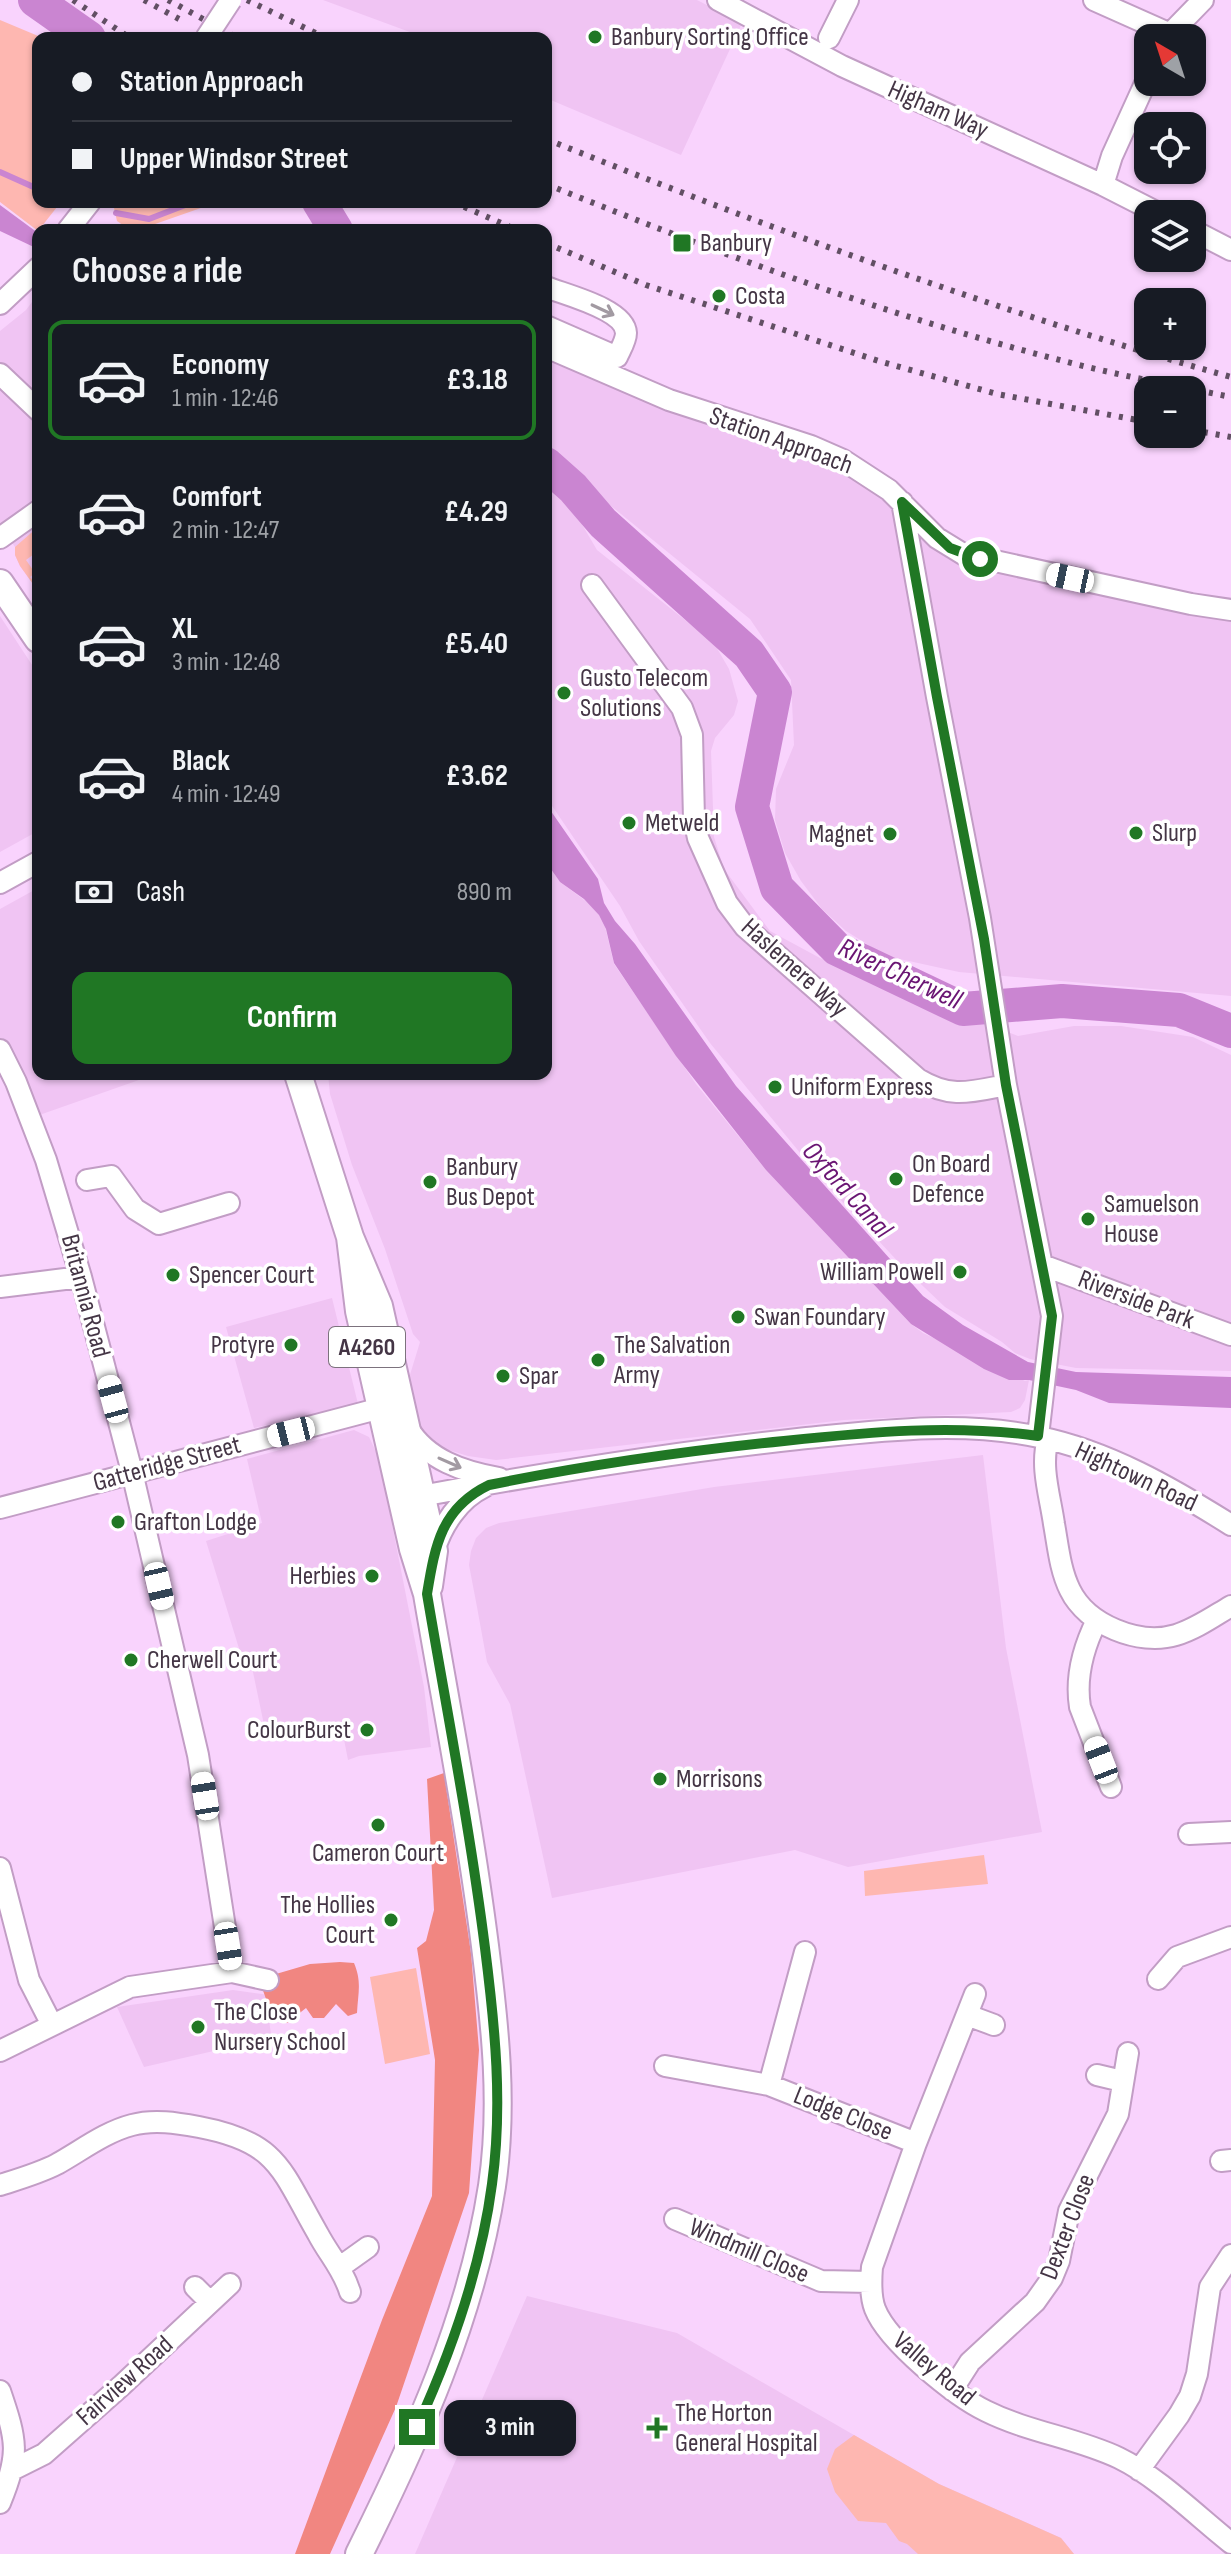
<!DOCTYPE html>
<html lang="en">
<head>
<meta charset="utf-8">
<style>
	:root { --surface:#171b24; --page:#242831; --text:#f1f3f6; --muted:#9ea1a6; --line:#363941; --accent:#207724 }
	body { margin:0; font-family:"Sofia Sans Condensed",sans-serif; background:var(--page); color:var(--text); height:100vh; display:flex; flex-direction:column; font-size:30px; white-space:nowrap }
	* { box-sizing:border-box; margin:0 }
	p { font-size:26px; color:var(--muted) }
	.icon { flex:none; width:44px; height:44px; fill:none; stroke:currentColor; stroke-width:2; stroke-linecap:round; stroke-linejoin:round }
	.map { position:relative; flex:1; overflow:hidden }
	.side { position:absolute; left:32px; top:224px; width:520px; height:856px; display:flex; flex-direction:column; background:var(--surface); border-radius:16px; box-shadow:0 2px 6px #0004 }
	.side>* { flex:none }
	.guide { position:absolute; left:32px; top:32px; width:520px; height:176px; border-radius:16px; box-shadow:0 2px 6px #0004; display:grid; align-content:center; height:176px; padding:0 40px; background:var(--surface) }
	.needle { width:52px; rotate:321deg }
	.tools { position:absolute; left:1134px; top:24px; display:grid; gap:16px }
	.tools a { display:grid; place-items:center; width:72px; height:72px; border-radius:16px; background:var(--surface); box-shadow:0 2px 6px #0004; font-size:40px }
	.end { position:absolute; width:36px; height:36px; margin:-18px; border:10px solid #207724; background:#fff; box-shadow:0 0 0 4px #fff }
	.from { border-radius:50% }
	.bubble { position:absolute; height:56px; border-radius:16px; background:var(--surface); box-shadow:0 2px 6px #0004; font-size:26px; font-weight:700; line-height:56px; text-align:center }
	.car { position:absolute; width:24px; height:48px; margin:-24px -12px; border-radius:10px; box-shadow:0 0 6px 2px #0007; background:linear-gradient(#fff 24%,#345 0 40%,#fff 0 76%,#345 0 86%,#fff 0) }
	.guide b { display:flex; align-items:center; gap:28px; height:76px; font-size:30px }
	.guide b+b { border-top:2px solid var(--line) }
	.guide i { width:20px; height:20px; background:var(--text) }
	ul { padding:0; list-style:none }
	li { display:flex; align-items:center; gap:24px; height:120px; margin:0 16px 12px; padding:0 24px; border:4px solid transparent; border-radius:16px }
	li div { flex:1 }
	li b { display:block; font-size:30px }
	li em { font-style:normal; font-weight:700 }
	li.on { border-color:var(--accent) }
	li>.icon { width:72px; height:72px; stroke-width:1.5 }
	h2 { padding:0 40px; font-size:36px; line-height:96px }
	.pay { display:flex; align-items:center; gap:20px; height:88px; padding:0 40px; font-size:30px }
	.pay p { margin-inline-start:auto }
	.button { display:flex; gap:16px; margin-top:auto; padding:16px 40px }
	.button a { flex:1; height:92px; border-radius:16px; background:var(--accent); color:#fff; font-size:32px; font-weight:700; line-height:92px; text-align:center }
	.map>svg:first-child { display:block }
</style>
</head>
<body>
<div class="map">
<svg width="1231" height="2554" viewBox="0 0 1231 2554">
	<rect width="100%" height="100%" fill="#f9d3fd"/>
	<path fill="#f0c4f3" d="M323 0H697L742 23 681 155 546 98V38H426Z
		M38 294V591L20 566 15 555V547L0 525V331L26 310Z
		M546 356 824 454 876 490 901 519 948 559 1005 573 1231 617V996L959 972 886 956 846 931 822 909 801 881 785 853 775 820 776 789 794 745 791 680 750 619 546 453Z
		M546 475 563 492 597 550 714 643 729 669 738 701 734 715 715 738 711 751 714 837 724 869 770 931 820 958 1018 1036 1074 1026H1121L1193 1037 1231 1055V1371L1076 1368 1030 1359 1015 1353 1002 1342 945 1307 903 1267 824 1182 710 1043 639 941 620 906 546 797Z
		M0 616 38 674V831L0 852Z
		M546 862 560 882 595 908 604 922 614 964 696 1084 766 1170 911 1324 923 1333 1025 1381 1029 1380 1025 1400 1020 1408 1011 1412 844 1420 496 1460 468 1456 439 1447 421 1431 409 1378 420 1342 413 1334 385 1249 352 1165 330 1094 328 1074H546Z
		M38 888V1074H156L28 1119 0 1062V909Z
		M332 1298 358 1404 254 1428 226 1327Z
		M354 1430 369 1437 379 1458 424 1687 431 1747 359 1756 348 1760 341 1724 267 1739 249 1653 241 1655 206 1541 262 1523 247 1459Z
		M983 1455 1006 1648 1042 1832 848 1867 795 1850 552 1898 510 1704 487 1662 477 1607 469 1565 471 1551 476 1538 486 1528 499 1523 714 1487Z
		M233 1990 269 1995 268 2012 272 2042 231 2047 144 2067 117 2007Z
		M527 2296 677 2333 939 2484 1061 2538 1074 2554H415Z"/>
	<path fill="#feb7b1" d="M0 20 43 38H38V202H61L38 231 0 202Z
		M118 202H218L138 230H130L117 221 114 208Z
		M38 527V557L34 554 26 560 35 573 30 577 38 586V591L20 566 15 555V547Z
		M984 1855 988 1884 865 1896 864 1871Z
		M416 1968 430 2054 385 2064 370 1977Z
		M854 2435 939 2484 1061 2538 1074 2554H918L907 2544 899 2541 886 2523 858 2521 835 2492 827 2469 835 2449Z"/>
	<path fill="#f18681" d="M444 1773 471 1953 479 2050 469 2193 396 2407 330 2554H295L382 2320 432 2196 435 2060 417 1948 426 1941 434 1910 427 1779Z
		M340 1962 354 1963C362 1982 358 1993 357 2013L348 2016 336 2004 324 2018H313L306 2008 287 2023 273 2019 259 1979 310 1964Z"/>
	<path fill="#ca85d1" d="M0 205 38 233V249L0 231Z
		M546 453 581 482 563 492 546 475Z
		M546 804 598 879 604 903 615 921 635 944 736 1086 923 1296 963 1325 1028 1362 1076 1372 1231 1377V1408L1109 1403 1076 1390 1029 1380H1009L984 1369 911 1324 766 1170 676 1056 614 963 606 929 599 915 584 899 560 882 546 862Z"/>
	<g fill="none" stroke-linecap="round" stroke-linejoin="round">
		<path stroke="#ca85d1" stroke-width="6" d="M0 172 38 189
			M116 213 149 219 193 202"/>
		<path stroke="#ca85d1" stroke-width="34" d="M35 0 89 38
			M319 202 336 230
			M546 464 573 488 603 523 749 654 775 692 752 807 777 888 837 949 963 1009 1062 1001 1179 1010 1231 1031"/>
		<g stroke="#c29dc5" stroke-width="24">
			<path id="minor" d="M718 0 842 66 1103 185 1160 214
				M1094 0 1168 33
				M829 38 848 0
				M1166 38 1203 0
				M1103 185 1112 156 1148 77
				M68 230 90 202
				M1192 230 1231 250
				M546 287C566 295 625 309 626 333 626 341 620 350 617 357L546 326
				M0 304 38 268
				M546 347 669 400 811 446 843 460 889 490 937 538 963 554 1191 604 1231 610
				M0 374 38 410
				M902 502 937 697 980 918 1006 1085 1052 1316 1038 1436
				M0 538 38 511
				M592 585 682 708 692 735 694 819 698 838 727 903 745 927 918 1079C951 1099 970 1092 1006 1085
				M0 883 38 862
				M0 1050 16 1082 46 1160 81 1277 132 1472 198 1755 232 1972
				M87 1180 111 1176 135 1209 159 1224 229 1203
				M1042 1265 1231 1335
				M0 1287 81 1277
				M408 1428C427 1460 464 1472 499 1478
				M1048 1439C1040 1466 1050 1496 1054 1524 1058 1546 1060 1570 1070 1590 1087 1625 1139 1646 1176 1635 1196 1629 1214 1616 1231 1606
				M410 1498C539 1474 668 1453 798 1439 878 1431 961 1420 1039 1437 1108 1451 1172 1488 1231 1525
				M0 1508 381 1408
				M434 1551C442 1525 459 1499 484 1487
				M1097 1620C1083 1648 1075 1676 1080 1707L1111 1787
				M1189 1834 1231 1832
				M0 1868 29 1980 51 2023
				M1158 1979 1177 1957 1231 1937
				M975 1994 916 2143 872 2267C871 2280 870 2296 875 2309 888 2342 955 2396 986 2411 1028 2432 1077 2438 1119 2458 1158 2477 1197 2516 1231 2543
				M967 2015 994 2025
				M0 2051 130 1987 232 1972 268 1980
				M665 2066 769 2085 916 2143
				M1097 2075 1122 2081
				M769 2085 805 1952
				M1221 2161 1231 2160
				M0 2185C19 2179 40 2173 57 2164 82 2150 105 2132 132 2125 154 2119 177 2123 199 2127 279 2142 281 2170 318 2234 329 2255 343 2269 350 2292
				M675 2219 821 2281 871 2282
				M340 2267 368 2247
				M195 2287 210 2302
				M952 2390 970 2362 1035 2302 1052 2278 1059 2261 1069 2211 1118 2114 1128 2053
				M0 2391C17 2441 20 2454 0 2503
				M14 2469 44 2454 121 2386 230 2284
				M1139 2470 1179 2415 1190 2396 1197 2374 1210 2287 1231 2255"/>
		</g>
		<g stroke="#c29dc5" stroke-width="30">
			<path id="major" d="M0 583 38 639
				M298 1074 350 1237 379 1306 434 1551 429 1586
				M350 1237 359 1311 413 1549 427 1594C447 1711 470 1828 485 1946 495 2025 504 2106 492 2186 472 2316 417 2438 359 2554"/>
		</g>
		<use href="#minor" stroke="#fff" stroke-width="20"/>
		<use href="#major" stroke="#fff" stroke-width="26"/>
		<path stroke="#624f64" stroke-width="6" stroke-dasharray="4 8" stroke-linecap="butt" d="M73 0 130 38
			M144 0 179 19
			M168 0 238 38
			M247 0 326 38
			M546 139C770 229 998 312 1231 377
			M546 184C712 251 879 313 1052 358 1111 374 1172 385 1231 397
			M453 202 517 230
			M546 243 646 285 882 362 997 394 1148 422
			M1192 430 1231 437"/>
		<g stroke="#c29dc5" stroke-width="24" stroke-linecap="butt">
			<path id="minor-bridge" d="M206 38 231 0"/>
		</g>
		<use href="#minor-bridge" stroke="#fff" stroke-width="20"/>
	</g>
	<defs><path id="oneway-shaft" d="M-6 0H5M1.5-3L5.5 0L1.5 3" fill="none" stroke-width="1.6" stroke-linecap="round" stroke-linejoin="round" transform="scale(2)"/></defs>
	<g stroke="#a29aa2">
		<use href="#oneway-shaft" transform="translate(603 310) rotate(25)"/>
		<use href="#oneway-shaft" transform="translate(450 1463) rotate(24)"/>
	</g>
	<g fill="none" stroke-linecap="round" stroke-linejoin="round">
		<path stroke="#207724" stroke-width="10" d="M417 2427C452 2350 481 2268 492 2184 503 2105 495 2027 485 1948 470 1829 447 1712 427 1594 435 1546 441 1508 489 1485 587 1465 685 1451 784 1441 869 1432 953 1424 1038 1436L1052 1316 1006 1085 984 939 937 697 902 502 950 548 980 559"/>
	</g>
	<g fill="#207724" stroke="#fff" stroke-width="3">
		<circle cx="595" cy="37" r="8"/>
		<rect x="672" y="233" width="20" height="20" rx="4"/>
		<circle cx="719" cy="296" r="8"/>
		<circle cx="564" cy="693" r="8"/>
		<circle cx="629" cy="823" r="8"/>
		<circle cx="1136" cy="833" r="8"/>
		<circle cx="890" cy="834" r="8"/>
		<circle cx="775" cy="1087" r="8"/>
		<circle cx="896" cy="1179" r="8"/>
		<circle cx="430" cy="1182" r="8"/>
		<circle cx="1088" cy="1219" r="8"/>
		<circle cx="960" cy="1272" r="8"/>
		<circle cx="173" cy="1275" r="8"/>
		<circle cx="738" cy="1317" r="8"/>
		<circle cx="291" cy="1345" r="8"/>
		<circle cx="598" cy="1360" r="8"/>
		<circle cx="503" cy="1376" r="8"/>
		<circle cx="118" cy="1522" r="8"/>
		<circle cx="372" cy="1576" r="8"/>
		<circle cx="131" cy="1660" r="8"/>
		<circle cx="367" cy="1730" r="8"/>
		<circle cx="660" cy="1779" r="8"/>
		<circle cx="378" cy="1825" r="8"/>
		<circle cx="391" cy="1920" r="8"/>
		<circle cx="198" cy="2027" r="8"/>
		<path d="M653 2416h8v8h8v8h-8v8h-8v-8h-8v-8h8z"/>
	</g>
	<g text-anchor="middle" dominant-baseline="central" stroke-width="7" stroke-linejoin="round" paint-order="stroke">
		<rect fill="#fff" stroke="#7c727d" stroke-width="2" x="329" y="1327" width="76" height="40" rx="6"/>
		<g font-size="24" font-weight="bold" fill="#443545">
			<text x="367" y="1347">A4260</text>
		</g>
		<g font-size="26" fill="#443545" stroke="#fff" text-anchor="start">
			<text x="611" y="37">Banbury Sorting Office</text>
			<text x="700" y="243">Banbury</text>
			<text x="735" y="296">Costa</text>
			<text x="580" y="678">Gusto Telecom<tspan x="580" dy="30">Solutions</tspan></text>
			<text x="645" y="823">Metweld</text>
			<text x="1152" y="833">Slurp</text>
			<text x="874" y="834" text-anchor="end">Magnet</text>
			<text x="791" y="1087">Uniform Express</text>
			<text x="912" y="1164">On Board<tspan x="912" dy="30">Defence</tspan></text>
			<text x="446" y="1167">Banbury<tspan x="446" dy="30">Bus Depot</tspan></text>
			<text x="1104" y="1204">Samuelson<tspan x="1104" dy="30">House</tspan></text>
			<text x="944" y="1272" text-anchor="end">William Powell</text>
			<text x="189" y="1275">Spencer Court</text>
			<text x="754" y="1317">Swan Foundary</text>
			<text x="275" y="1345" text-anchor="end">Protyre</text>
			<text x="614" y="1345">The Salvation<tspan x="614" dy="30">Army</tspan></text>
			<text x="519" y="1376">Spar</text>
			<text x="134" y="1522">Grafton Lodge</text>
			<text x="356" y="1576" text-anchor="end">Herbies</text>
			<text x="147" y="1660">Cherwell Court</text>
			<text x="351" y="1730" text-anchor="end">ColourBurst</text>
			<text x="676" y="1779">Morrisons</text>
			<text x="378" y="1853" text-anchor="middle">Cameron Court</text>
			<text x="375" y="1905" text-anchor="end">The Hollies<tspan x="375" dy="30">Court</tspan></text>
			<text x="214" y="2012">The Close<tspan x="214" dy="30">Nursery School</tspan></text>
			<text x="675" y="2413">The Horton<tspan x="675" dy="30">General Hospital</tspan></text>
		</g>
		<g font-size="26" fill="#443545" stroke="#fff">
			<text transform="translate(938 110) rotate(24)">Higham Way</text>
			<text transform="translate(781 441) rotate(20)">Station Approach</text>
			<text transform="translate(794 968) rotate(42)">Haslemere Way</text>
			<text transform="translate(85 1296) rotate(75)">Britannia Road</text>
			<text transform="translate(1136 1300) rotate(21)">Riverside Park</text>
			<text transform="translate(167 1464) rotate(-15)">Gatteridge Street</text>
			<text transform="translate(1136 1477) rotate(25)">Hightown Road</text>
			<text transform="translate(843 2114) rotate(22)">Lodge Close</text>
			<text transform="translate(1068 2227) rotate(-69)">Dexter Close</text>
			<text transform="translate(749 2251) rotate(23)">Windmill Close</text>
			<text transform="translate(934 2369) rotate(40)">Valley Road</text>
			<text transform="translate(125 2381) rotate(-42)">Fairview Road</text>
		</g>
		<g font-size="28" font-style="italic" fill="#6a1573" stroke="#fff">
			<text transform="translate(900 974) rotate(25)">River Cherwell</text>
			<text transform="translate(847 1190) rotate(48)">Oxford Canal</text>
		</g>
	</g>
</svg>
<div class="tools">
<a><svg class="needle" viewBox="-14 -14 28 28"><path d="M0-13l5 13h-10z" fill="#e53935"/><path d="M0 13l5-13h-10z" fill="#9ea1a6"/></svg></a>
<a><svg class="icon" aria-label="locate" viewBox="0 0 24 24"><circle cx="12" cy="12" r="6"/><path d="M12 2v4M12 18v4M2 12h4M18 12h4"/></svg></a>
<a><svg class="icon" aria-label="layers" viewBox="0 0 24 24"><path d="M12 4l9 5-9 5-9-5zM3 14l9 5 9-5"/></svg></a>
<a>+</a>
<a>−</a>
</div>
<i class="end from" style="left:980px;top:559px"></i>
<i class="end" style="left:417px;top:2427px"></i>
<div class="bubble" style="left:444px;top:2400px;width:132px">3 min</div>
<i class="car" style="left:1070px;top:578px;rotate:282deg"></i>
<i class="car" style="left:113px;top:1399px;rotate:345deg"></i>
<i class="car" style="left:291px;top:1432px;rotate:256deg"></i>
<i class="car" style="left:159px;top:1586px;rotate:167deg"></i>
<i class="car" style="left:1101px;top:1760px;rotate:339deg"></i>
<i class="car" style="left:205px;top:1796px;rotate:351deg"></i>
<i class="car" style="left:228px;top:1946px;rotate:171deg"></i>
<div class="guide">
<b><i class="from"></i>Station Approach</b>
<b><i></i>Upper Windsor Street</b>
</div>
<section class="side">
<h2>Choose a ride</h2>
<ul>
<li class="on"><svg class="icon" aria-label="car" viewBox="0 0 24 24"><path d="M5 17H2v-5l4-1 3-4h7l3 4 3 1v5h-3M9 17h6M6 11h13"/><circle cx="7" cy="17" r="2"/><circle cx="17" cy="17" r="2"/></svg><div><b>Economy</b><p>1 min · 12:46</p></div><em>£3.18</em></li>
<li><svg class="icon" aria-label="car" viewBox="0 0 24 24"><path d="M5 17H2v-5l4-1 3-4h7l3 4 3 1v5h-3M9 17h6M6 11h13"/><circle cx="7" cy="17" r="2"/><circle cx="17" cy="17" r="2"/></svg><div><b>Comfort</b><p>2 min · 12:47</p></div><em>£4.29</em></li>
<li><svg class="icon" aria-label="car" viewBox="0 0 24 24"><path d="M5 17H2v-5l4-1 3-4h7l3 4 3 1v5h-3M9 17h6M6 11h13"/><circle cx="7" cy="17" r="2"/><circle cx="17" cy="17" r="2"/></svg><div><b>XL</b><p>3 min · 12:48</p></div><em>£5.40</em></li>
<li><svg class="icon" aria-label="car" viewBox="0 0 24 24"><path d="M5 17H2v-5l4-1 3-4h7l3 4 3 1v5h-3M9 17h6M6 11h13"/><circle cx="7" cy="17" r="2"/><circle cx="17" cy="17" r="2"/></svg><div><b>Black</b><p>4 min · 12:49</p></div><em>£3.62</em></li>
</ul>
<div class="pay"><svg class="icon" aria-label="cash" viewBox="0 0 24 24"><path d="M3 7h18v10H3z"/><circle cx="12" cy="12" r="2"/></svg>Cash<p>890 m</p></div>
<div class="button"><a>Confirm</a></div>
</section>
</div>
</body>
</html>
